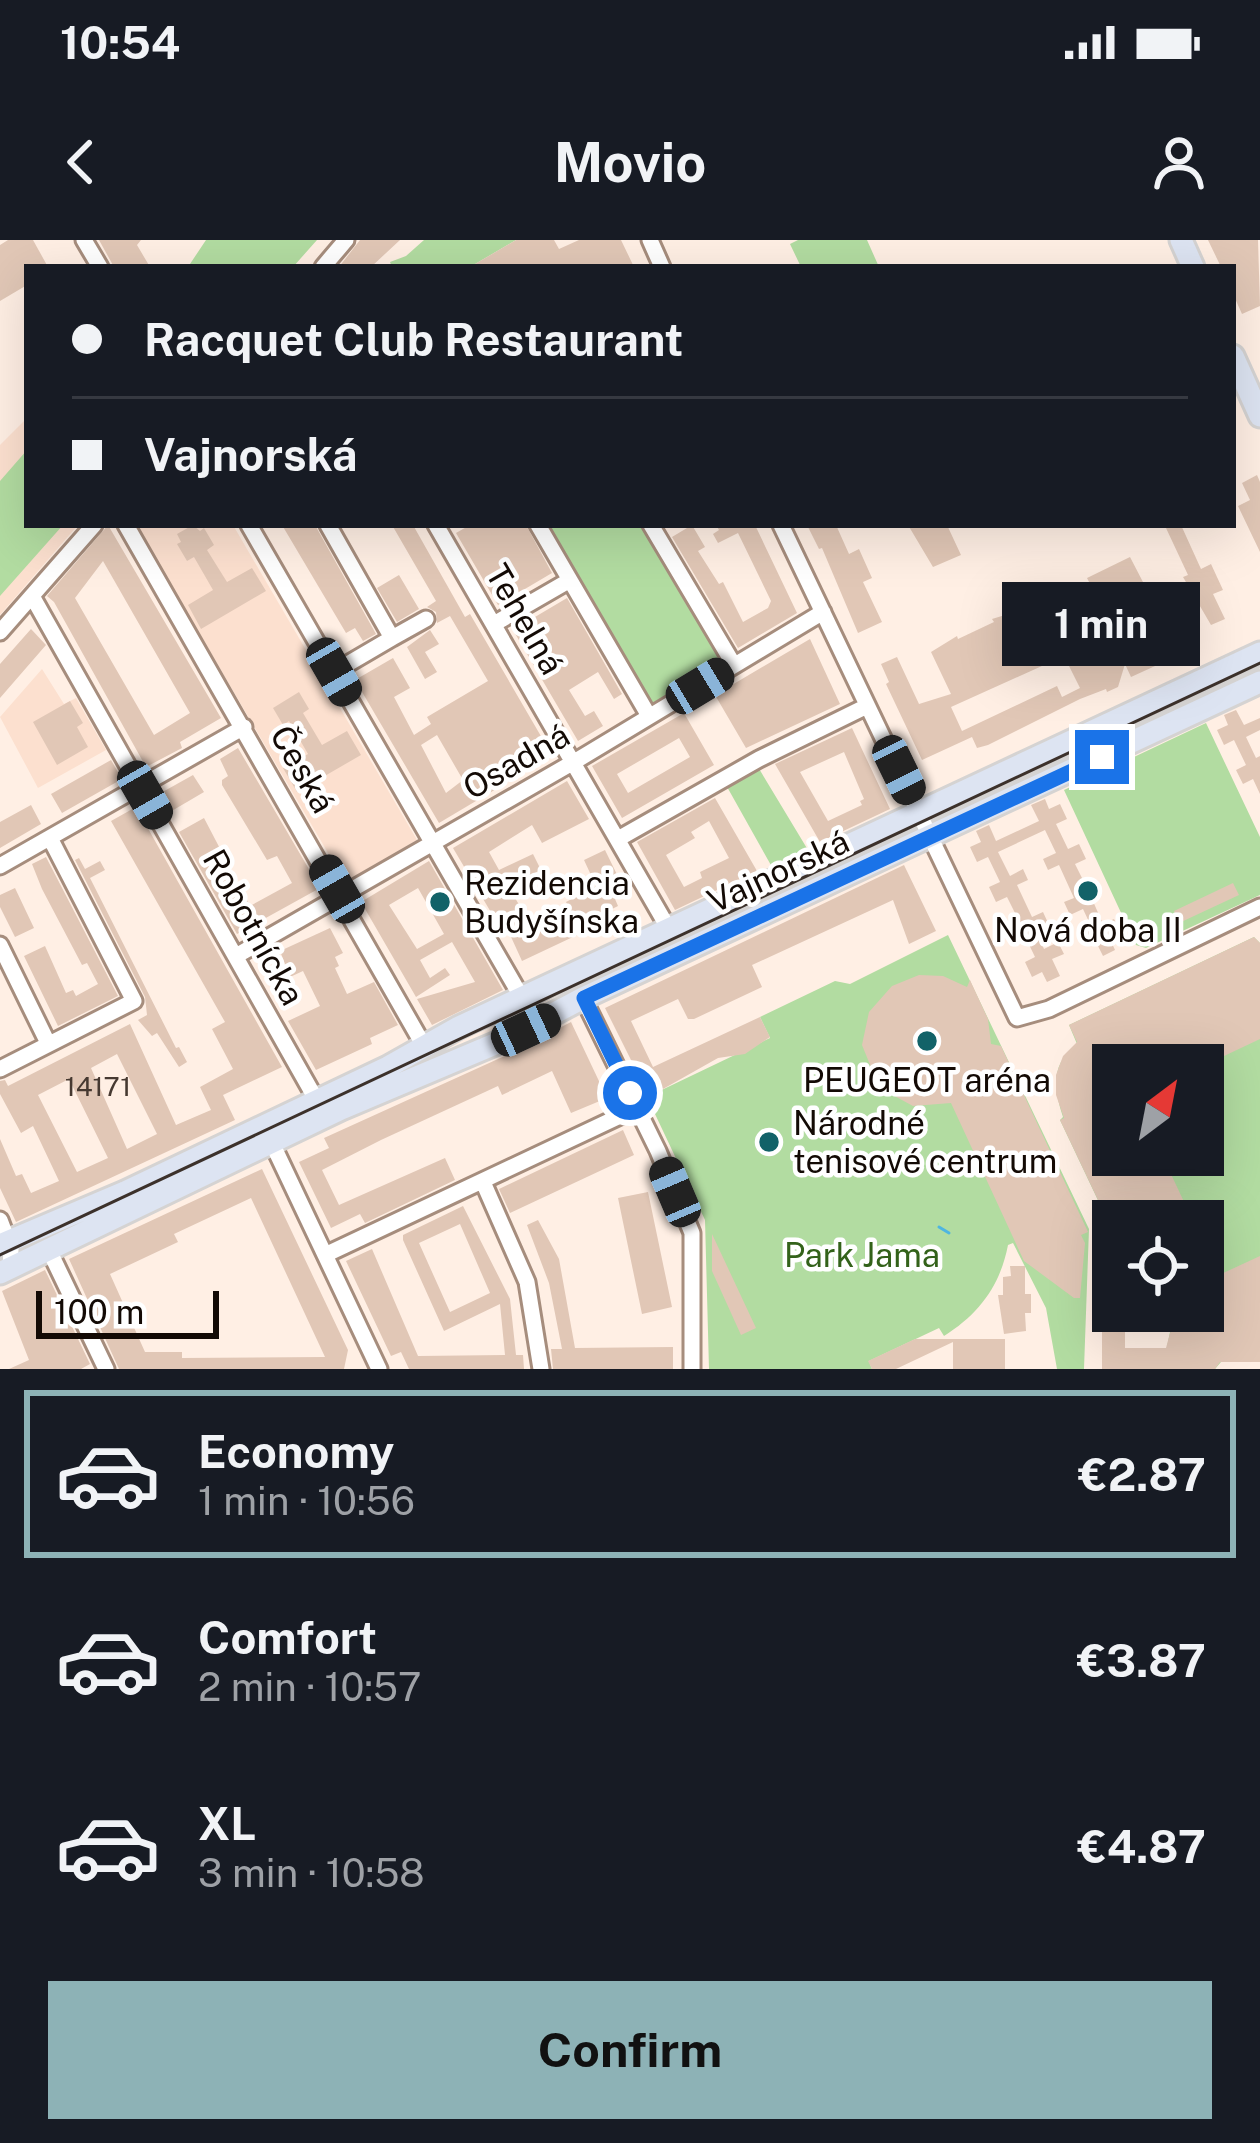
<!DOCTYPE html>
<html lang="en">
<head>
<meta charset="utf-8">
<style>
	:root { --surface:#171b24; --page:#242831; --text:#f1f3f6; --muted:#9ea1a6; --line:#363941; --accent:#8db2b6 }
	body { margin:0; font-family:"Public Sans",sans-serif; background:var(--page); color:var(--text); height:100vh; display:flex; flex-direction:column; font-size:45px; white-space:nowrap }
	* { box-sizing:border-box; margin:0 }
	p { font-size:39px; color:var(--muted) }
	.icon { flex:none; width:66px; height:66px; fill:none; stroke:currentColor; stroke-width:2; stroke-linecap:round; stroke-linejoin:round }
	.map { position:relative; height:1129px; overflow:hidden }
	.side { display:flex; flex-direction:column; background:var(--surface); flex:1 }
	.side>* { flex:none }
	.top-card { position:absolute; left:24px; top:24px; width:1212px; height:264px; border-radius:0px; box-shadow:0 12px 48px #0002; display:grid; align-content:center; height:264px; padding:0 48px; background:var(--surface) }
	.needle { width:78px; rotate:32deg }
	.buttons { position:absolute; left:1092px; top:804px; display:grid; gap:24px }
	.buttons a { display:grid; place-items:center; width:132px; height:132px; border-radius:0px; background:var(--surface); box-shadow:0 12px 48px #0002; font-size:60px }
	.scale { position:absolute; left:36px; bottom:30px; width:183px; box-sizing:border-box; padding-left:12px; border:6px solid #130a05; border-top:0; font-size:33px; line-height:42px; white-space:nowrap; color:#130a05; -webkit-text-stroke:9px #fff; paint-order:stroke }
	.end { position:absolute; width:54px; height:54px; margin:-27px; border:15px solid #1a73e8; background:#fff; box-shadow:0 0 0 6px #fff }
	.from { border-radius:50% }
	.bubble { position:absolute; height:84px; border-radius:0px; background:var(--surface); box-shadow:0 12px 48px #0002; font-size:39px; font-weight:700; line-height:84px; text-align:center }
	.car { position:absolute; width:36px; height:72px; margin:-36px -18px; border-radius:15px; box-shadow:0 0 9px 3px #0007; background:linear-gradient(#222 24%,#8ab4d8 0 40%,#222 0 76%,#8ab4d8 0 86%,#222 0) }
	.top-card b { display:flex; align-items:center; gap:42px; height:114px; font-size:45px }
	.top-card b+b { border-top:3px solid var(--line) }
	.top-card i { width:30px; height:30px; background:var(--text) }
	ul { padding:21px 0 0; list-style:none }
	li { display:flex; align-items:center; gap:36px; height:168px; margin:0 24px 18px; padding:0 24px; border:6px solid transparent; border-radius:0px }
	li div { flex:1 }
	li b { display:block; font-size:45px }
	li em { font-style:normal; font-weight:700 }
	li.selected { border-color:var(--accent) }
	li>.icon { width:108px; height:108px; stroke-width:1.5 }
	.button { display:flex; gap:24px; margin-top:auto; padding:24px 48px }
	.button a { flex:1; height:138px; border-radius:0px; background:var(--accent); color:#111; font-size:48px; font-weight:700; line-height:138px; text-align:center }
	.status { display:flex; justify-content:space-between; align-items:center; height:84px; padding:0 60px; background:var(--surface); direction:ltr }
	.status svg { height:33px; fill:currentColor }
	header { display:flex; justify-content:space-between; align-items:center; height:156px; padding:0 48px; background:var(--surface); font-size:54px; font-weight:700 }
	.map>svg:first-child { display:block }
</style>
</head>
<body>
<div class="status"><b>10:54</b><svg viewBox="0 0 49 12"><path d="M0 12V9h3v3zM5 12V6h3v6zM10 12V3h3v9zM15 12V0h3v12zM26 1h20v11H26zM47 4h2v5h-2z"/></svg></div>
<header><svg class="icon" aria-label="back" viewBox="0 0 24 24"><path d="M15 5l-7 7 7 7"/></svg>Movio<svg class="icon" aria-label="person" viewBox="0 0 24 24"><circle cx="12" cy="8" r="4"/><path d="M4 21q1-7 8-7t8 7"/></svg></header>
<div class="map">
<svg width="1260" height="1129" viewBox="0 0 1260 1129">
	<rect width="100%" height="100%" fill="#ffefe4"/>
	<path fill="#fce0cf" d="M27 178V285H78L0 375V205Z
		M136 285H233L417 600 345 642Z
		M42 429 64 464 76 458 106 510 38 548 0 477Z"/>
	<path fill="#b2dca1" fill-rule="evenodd" d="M206 0H317L293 27H188Z
		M424 0H516L470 27H392L390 22 406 16Z
		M798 0H867L879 27H801L790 4Z
		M27 210V285H63L0 356V241Z
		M547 285H643L724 422 651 464Z
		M1206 483 1260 597V655L1146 708 1136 705 1064 550Z
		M758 527 808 610 772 627 726 545Z
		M948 695 1089 989 1084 1129H1057L1046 1068 1013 1003 1008 1005C1000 1046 979 1074 944 1096L939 1088 869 1121 872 1129H709L705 980 647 857 770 798 760 777 835 741 850 744Z
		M1254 697 1260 703V1122H1221L1215 1129H1170L1166 1112 1172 1082 1166 1074 1154 1079 1150 1071H1203V981H1113V992L1060 880 1063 877C1054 849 1050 824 1077 804L1069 785ZM1113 825H1203V915H1113Z"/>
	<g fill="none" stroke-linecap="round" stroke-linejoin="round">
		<path stroke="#4eb5e1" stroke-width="3" d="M939 987 949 993"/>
	</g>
	<path fill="#e1c7b6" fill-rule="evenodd" d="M8 0H33L48 27H27V45L0 61V5Z
		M99 0H141L137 5 150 27H114Z
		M360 0H400L371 27H339Z
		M516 0H554L559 9 579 0H621L634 27H470Z
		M1208 0H1258L1260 66 1242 74 1233 54V27H1221Z
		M1257 235 1260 242V312L1238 266 1250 260 1242 243Z
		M108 285 221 478 180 502 182 508 146 527 54 362 47 356ZM103 321 190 473 154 495 75 358Z
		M193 285 200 291 204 288 214 305 207 310 227 342 252 328 266 351 201 389 188 365 213 350 194 317 187 321 177 304 181 302 177 294Z
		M282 285H315L376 394 363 401 355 388 346 393Z
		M392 285H413L465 377 470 374 549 510 543 521 439 583 355 440 393 418 410 448 394 457 414 495 431 484 427 477 488 441 450 376 437 383 436 372 427 367 436 361ZM437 495 463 540 446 553 421 505Z
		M470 285H526L552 333 498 365 456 293Z
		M692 285 705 307 698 311 719 344 723 342 743 382 768 368 771 361 738 293 718 303 713 294 719 290 716 285H755L797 373 738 408 672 297Z
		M807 285H836L849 314 859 309 872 338 863 342 882 382 858 393 822 308 819 309Z
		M908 285H947L961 315 933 327Z
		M1173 285H1181L1201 329 1211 324 1223 350 1213 354 1225 379 1211 385 1183 337 1188 335 1166 288Z
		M1130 317 1144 344 1101 365 1087 338Z
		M399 335 419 369 397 382 377 348Z
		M1055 351 1078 396 1093 388 1106 415 1155 397 1153 393 1163 388 1177 416 1131 437 1125 424 1118 447 1107 452 1106 449 1080 459 988 505 977 508 972 497 922 520 886 444 889 442 881 424 897 417 919 464 951 454 931 412 957 396 958 399 994 382 992 379 1021 370 1041 413 1064 402 1042 358ZM1064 416 1080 448 1062 457 1057 446 962 491 951 467Z
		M567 358 622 454 614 459 598 432 569 450 585 476 594 471 603 486 578 501 513 390Z
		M31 389 46 405 0 458V424Z
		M430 390 439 404 425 412 437 432 425 439 407 407Z
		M810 399 840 464 746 508 715 455Z
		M299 452 309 469 303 473 322 505 347 491 361 515 297 552 283 528 308 514 289 481 283 485 273 468Z
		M70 461 83 483 77 487 88 507 57 525 33 482Z
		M1236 470 1244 485 1260 478V490L1246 497 1256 518 1260 516V554L1253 539 1243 544 1236 530 1246 525 1234 500 1224 505 1217 490 1228 485 1224 475Z
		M684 473 714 525 622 578 592 526ZM679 498 690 517 628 553 617 534Z
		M852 488 890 569 820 602 775 524ZM844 512 864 559 860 561 862 565 828 581 800 532Z
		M238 508 320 648 237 694 179 592 204 578 250 666 292 643 277 616 267 620 222 545V540L228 536 220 519Z
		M111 520 122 539 62 573 51 554Z
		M193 535 204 552 170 572 159 554Z
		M567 541 589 579 542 603 532 585 489 612 499 630 533 614 541 630 508 646 531 685 568 666 566 662 596 646 584 620 605 610 625 651 615 659 618 666 608 671 614 682 594 692 592 688 522 721 507 688 502 691 453 608Z
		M715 558 757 631 675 670 637 602ZM709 581 729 618 700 632 702 638 684 647 666 615 695 598 691 592Z
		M1045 559 1049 569 1060 564 1067 579 1056 584 1068 609 1079 604 1086 619 1075 624 1085 644 1095 639 1102 654 1092 659 1103 684 1114 679 1121 694 1110 699 1115 710 1103 716 1095 700 1083 705 1078 692 1091 686 1083 669 1070 675 1064 662 1074 658 1059 625 1048 630 1043 619 1056 613 1045 590 998 612 1010 636 1023 629 1028 640 1017 645 1032 677 1043 672 1049 685 1036 691 1044 709 1058 702 1064 714 1052 719 1060 736 1047 742 1042 732 1032 737 1025 722 1035 717 1023 692 1013 697 1006 682 1017 677 1007 657 996 662 989 647 1000 642 988 617 977 622 970 607 981 602 976 591 989 585 996 601 1039 581 1031 565Z
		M31 565 41 584 0 608V582Z
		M136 567 282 827 223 855 235 880 16 982 0 948V899L16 936 22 934 31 953 59 941 33 886 21 893 0 854V841L5 840 8 846 130 784 176 885 211 870 200 847 233 829 212 789 225 782 111 581ZM117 814 157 894 127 909 91 828ZM69 839 108 918 77 932 38 855Z
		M46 617 118 756 58 786 24 716 45 706 66 753 73 750 76 756 98 744 87 723 82 725 42 649 32 624Z
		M79 618 85 629 100 621 105 630 90 638 176 808 179 807 187 822 179 827 157 793 152 796 138 780 147 775 145 757 75 620Z
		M429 621 503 750 432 785 417 759 475 742 452 702 420 720 430 738 445 728 450 735 416 757 361 662ZM418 648 444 694 417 709 389 665Z
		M904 625 936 691 909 704 893 660 752 725 762 747 694 779H688L678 759 631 781 653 827 760 777 770 797 745 814 718 818 663 849 661 845 647 852 605 768Z
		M1233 643 1239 655 1179 683 1174 671Z
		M15 648 34 688 15 697 0 667V655Z
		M330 688 343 713 335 717 339 726 335 728 347 754 374 742 398 785 370 798 372 804 316 830 288 781 320 766 303 731 290 737 280 711Z
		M1254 697 1260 703V799L1205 825H1113V915H1162L1193 981H1108L1060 880 1064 878 1056 855V835L1063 816 1077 802 1069 785Z
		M919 735 943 736 967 747 970 740 988 779 991 804 1001 806 1088 992 1081 995 1085 1003 1080 1058H1074L1024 1021 951 863 913 866 889 853 877 842 862 805 869 772 892 746Z
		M571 782 607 858 571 873 552 831 502 855 498 846 381 900 322 930 339 965 445 918 455 940 365 983 360 974 331 988 299 922 329 908 324 898 509 814Z
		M623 890 634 915 510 973 499 949Z
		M262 929 348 1110 344 1129H119L69 1019ZM251 958 325 1117 182 1118V1112H145L110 1034 178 1002 174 994Z
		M648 952 672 1067 642 1074 618 958Z
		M463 966 510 1059 516 1115H523L524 1129H409L401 1112 391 1116 346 1021 372 1009 418 1116 505 1115 500 1064 444 1091 403 1000V995ZM460 984 490 1053 450 1072 419 1003Z
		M538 980 559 1019 575 1108 673 1107V1129H553L551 1109H562L549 1043 527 985Z
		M712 994 756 1088 741 1095 712 1031Z
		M1203 1001 1219 1035 1260 1016V1122H1220L1215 1129H1102V1059H1113V1071H1125V1108H1166L1176 1071H1203Z
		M1010 1026H1025V1054H1031V1073H1025L1026 1091 1004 1094 998 1055H1003V1037L1011 1036Z
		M45 1030 90 1124 81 1129H9L29 1120 2 1051Z
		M915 1099H1005V1129H953V1102L896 1129H872L868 1121Z"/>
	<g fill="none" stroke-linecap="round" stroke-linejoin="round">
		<g stroke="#a68d7d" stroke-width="21">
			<path id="minor" d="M84 0 100 27
				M650 0 662 27
				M323 27 346 0
				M126 285 424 806
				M249 285 522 758
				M328 285 392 398 334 432
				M436 285 670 691
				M538 285 649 476
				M651 285 734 425
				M781 285 1017 778 1049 769 1260 667
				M32 356 317 861
				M494 384 570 340
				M0 392 94 285
				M392 398 426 379
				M618 599 759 519 867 466
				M0 626 244 487
				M0 705 48 803
				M236 716 579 519 823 372
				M583 758 658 911 692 993V1129
				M0 829 134 761 50 598
				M272 903 379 1129
				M483 942 527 1042 541 1129
				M0 980 11 1009 10 1028
				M49 1010 106 1129
				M327 1014 637 868"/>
		</g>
		<g stroke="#d5d3d2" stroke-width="27">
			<path id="major" d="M1181 0 1193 27
				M1233 116 1260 176
				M0 1005 125 952 388 827 459 787 1260 413
				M0 1033 341 869 502 801 583 758 1260 442"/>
		</g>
		<use href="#minor" stroke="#fff" stroke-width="15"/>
		<use href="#major" stroke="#dde4f2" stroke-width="21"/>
		<path stroke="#3c312b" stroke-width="3" d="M0 1015 1260 423"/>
	</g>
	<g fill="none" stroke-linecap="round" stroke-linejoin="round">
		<path stroke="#1a73e8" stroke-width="15" d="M630 853 584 758 1102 517"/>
	</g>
	<g fill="#126268" stroke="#fff" stroke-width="4.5">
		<circle cx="1088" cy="651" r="12"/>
		<circle cx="440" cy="662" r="12"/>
		<circle cx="927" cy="801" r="12"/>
		<circle cx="769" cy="902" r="12"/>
	</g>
	<g text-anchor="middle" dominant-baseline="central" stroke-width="9" stroke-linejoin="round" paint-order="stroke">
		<g font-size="27" fill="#463931">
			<text x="98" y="846">14171</text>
		</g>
		<g font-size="33" fill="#130a05" stroke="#fff">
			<text transform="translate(525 379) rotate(60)">Tehelná</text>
			<text transform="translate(516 521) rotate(-30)">Osadná</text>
			<text transform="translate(303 529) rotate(60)">Česká</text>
			<text transform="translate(778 631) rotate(-25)">Vajnorská</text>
			<text transform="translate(254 687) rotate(61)">Robotnícka</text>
		</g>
		<g font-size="33" fill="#130a05" stroke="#fff" text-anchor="start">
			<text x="464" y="643">Rezidencia<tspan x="464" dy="38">Budyšínska</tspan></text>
			<text x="1088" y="690" text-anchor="middle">Nová doba II</text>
			<text x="927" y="840" text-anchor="middle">PEUGEOT aréna</text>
			<text x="793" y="883">Národné<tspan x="793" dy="38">tenisové centrum</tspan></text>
		</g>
		<g font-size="33" fill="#33621a" stroke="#fff">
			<text x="862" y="1015">Park Jama</text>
		</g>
	</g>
</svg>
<div class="buttons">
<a><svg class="needle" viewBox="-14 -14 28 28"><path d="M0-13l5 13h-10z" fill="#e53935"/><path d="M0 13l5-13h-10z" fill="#9ea1a6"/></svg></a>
<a><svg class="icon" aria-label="locate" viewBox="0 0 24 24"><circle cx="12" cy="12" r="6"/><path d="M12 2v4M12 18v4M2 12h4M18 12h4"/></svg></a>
</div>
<div class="scale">100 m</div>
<i class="end from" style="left:630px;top:853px"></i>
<i class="end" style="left:1102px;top:517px"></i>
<div class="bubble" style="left:1002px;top:342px;width:198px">1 min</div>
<i class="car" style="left:334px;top:432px;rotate:150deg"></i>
<i class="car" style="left:700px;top:446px;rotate:59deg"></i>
<i class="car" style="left:899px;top:530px;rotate:154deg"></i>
<i class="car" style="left:145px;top:555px;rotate:150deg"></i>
<i class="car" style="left:337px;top:649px;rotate:330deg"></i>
<i class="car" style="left:526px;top:790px;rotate:65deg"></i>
<i class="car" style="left:675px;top:952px;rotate:337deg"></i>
<div class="top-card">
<b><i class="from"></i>Racquet Club Restaurant</b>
<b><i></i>Vajnorská</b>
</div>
</div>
<section class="side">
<ul>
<li class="selected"><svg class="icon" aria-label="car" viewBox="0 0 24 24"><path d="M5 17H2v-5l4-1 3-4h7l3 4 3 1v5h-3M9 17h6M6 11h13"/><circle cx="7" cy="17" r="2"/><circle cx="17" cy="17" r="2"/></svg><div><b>Economy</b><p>1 min · 10:56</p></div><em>€2.87</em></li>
<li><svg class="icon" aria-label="car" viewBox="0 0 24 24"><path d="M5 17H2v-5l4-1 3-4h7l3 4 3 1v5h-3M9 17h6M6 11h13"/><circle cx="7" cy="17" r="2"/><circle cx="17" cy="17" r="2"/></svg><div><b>Comfort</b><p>2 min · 10:57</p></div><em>€3.87</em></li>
<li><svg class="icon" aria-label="car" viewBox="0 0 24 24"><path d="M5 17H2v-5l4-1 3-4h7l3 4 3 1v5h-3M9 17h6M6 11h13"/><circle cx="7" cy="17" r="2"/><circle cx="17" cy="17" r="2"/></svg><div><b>XL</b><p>3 min · 10:58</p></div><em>€4.87</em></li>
</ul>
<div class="button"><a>Confirm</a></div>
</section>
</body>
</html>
